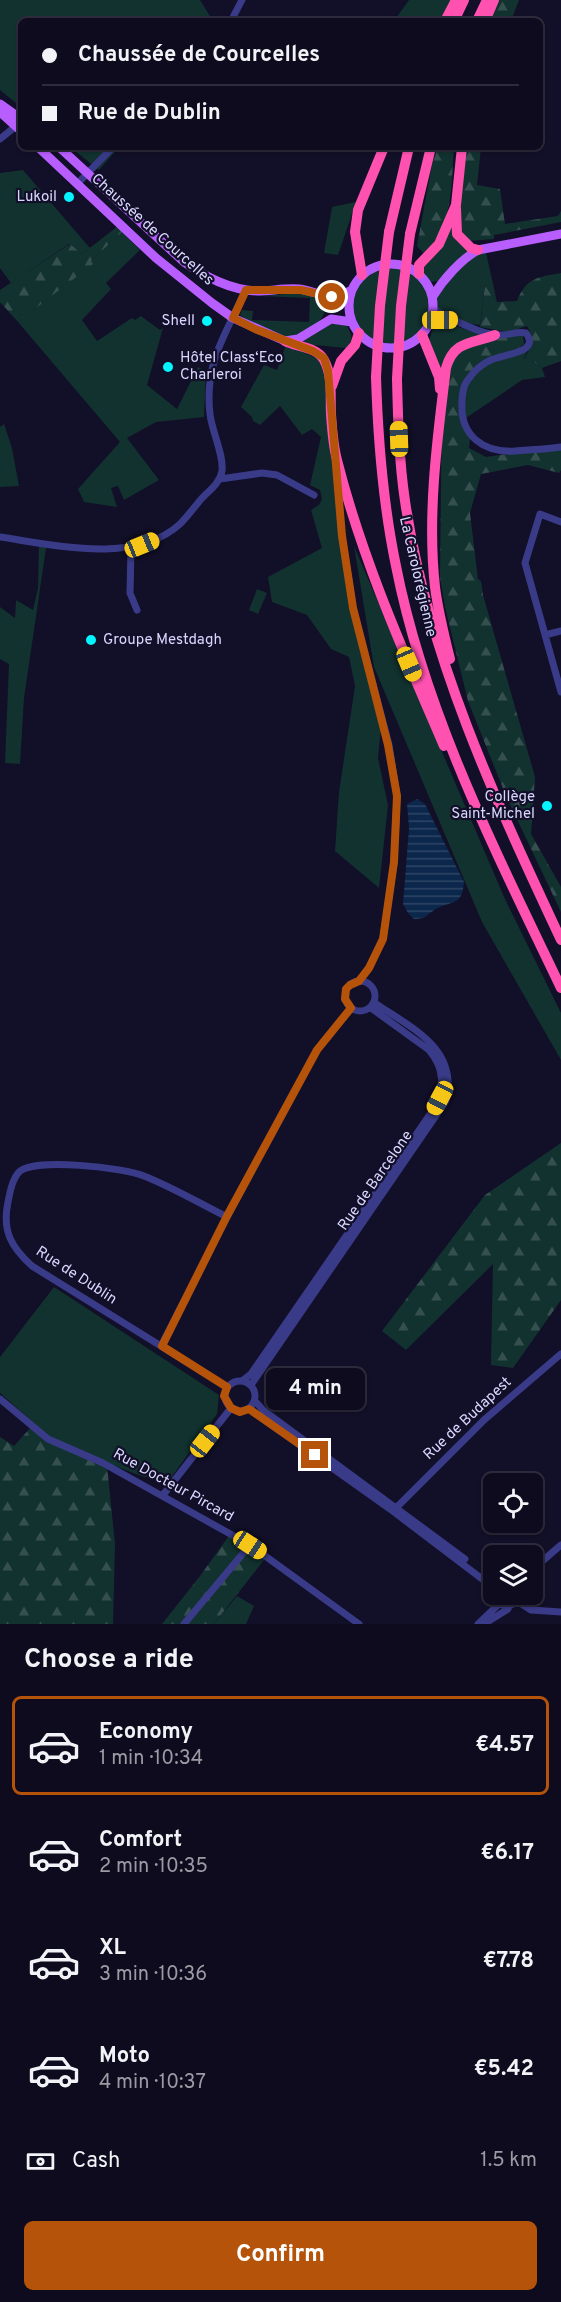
<!DOCTYPE html>
<html lang="en">
<head>
<meta charset="utf-8">
<style>
	:root { --surface:#0e0b1e; --page:#1c192b; --text:#f1f3f6; --muted:#9b9ba4; --line:#2e2b3c; --accent:#b45309 }
	body { margin:0; font-family:Overpass,sans-serif; background:var(--page); color:var(--text); height:100vh; display:flex; flex-direction:column; font-size:22px; white-space:nowrap }
	* { box-sizing:border-box; margin:0 }
	p { font-size:20px; color:var(--muted) }
	.icon { flex:none; width:33px; height:33px; fill:none; stroke:currentColor; stroke-width:2; stroke-linecap:round; stroke-linejoin:round }
	.map { position:relative; height:1624px; overflow:hidden }
	.details { display:flex; flex-direction:column; background:var(--surface); flex:1 }
	.details>* { flex:none }
	.guide { position:absolute; left:18px; top:18px; width:525px; height:132px; border-radius:9px; box-shadow:0 2px 4px #0004,0 0 0 2px var(--line); display:grid; align-content:center; height:132px; padding:0 24px; background:var(--surface) }
	.fabs { position:absolute; left:483px; top:1473px; display:grid; gap:12px }
	.fabs a { display:grid; place-items:center; width:60px; height:60px; border-radius:9px; background:var(--surface); box-shadow:0 2px 4px #0004,0 0 0 2px var(--line); font-size:30px }
	.end { position:absolute; width:27px; height:27px; margin:-14px; border:8px solid #b45309; background:#fff; box-shadow:0 0 0 3px #fff }
	.from { border-radius:50% }
	.bubble { position:absolute; height:42px; border-radius:9px; background:var(--surface); box-shadow:0 2px 4px #0004,0 0 0 2px var(--line); font-size:20px; font-weight:700; line-height:42px; text-align:center }
	.car { position:absolute; width:18px; height:36px; margin:-18px -9px; border-radius:8px; box-shadow:0 0 4px 2px #0007; background:linear-gradient(#f5c518 24%,#345 0 40%,#f5c518 0 76%,#345 0 86%,#f5c518 0) }
	.guide b { display:flex; align-items:center; gap:21px; height:57px; font-size:22px }
	.guide b+b { border-top:2px solid var(--line) }
	.guide i { width:15px; height:15px; background:var(--text) }
	ul { padding:0; list-style:none }
	li { display:flex; align-items:center; gap:18px; height:99px; margin:0 12px 9px; padding:0 12px; border:3px solid transparent; border-radius:9px }
	li div { flex:1 }
	li b { display:block; font-size:22px }
	li em { font-style:normal; font-weight:700 }
	li.on { border-color:var(--accent) }
	li>.icon { width:54px; height:54px; stroke-width:1.5 }
	h2 { padding:0 24px; font-size:27px; line-height:72px }
	.pay { display:flex; align-items:center; gap:15px; height:66px; padding:0 24px; font-size:22px }
	.pay p { margin-inline-start:auto }
	.action { display:flex; gap:12px; margin-top:auto; padding:12px 24px }
	.action a { flex:1; height:69px; border-radius:9px; background:var(--accent); color:#fff; font-size:24px; font-weight:700; line-height:69px; text-align:center }
	.map>svg:first-child { display:block }
</style>
</head>
<body>
<div class="map">
<svg width="561" height="1624" viewBox="0 0 561 1624">
	<defs>
		<pattern id="forest-firs" width="22" height="20" patternUnits="userSpaceOnUse" patternTransform="scale(1.5)"><rect width="22" height="20" fill="#12322f"/><path d="M5 1l3.5 6h-7zM16 11l3.5 6h-7z" fill="#344f4e"/></pattern>
		<pattern id="water-rules" width="6" height="5" patternUnits="userSpaceOnUse" patternTransform="scale(1.5)"><rect width="6" height="5" fill="#0b274b"/><path d="M0 2.5h6" fill="none" stroke="#2e4666"/></pattern>
	</defs>
	<rect width="100%" height="100%" fill="#120f28"/>
	<path fill="#12322f" d="M0 0H200L213 21H21V107L0 90Z
		M409 0H453L442 21H394Z
		M70 147H119L99 170Z
		M23 170 90 248 82 254 69 244 11 283 0 268V173Z
		M356 202 338 255 324 253 332 207Z
		M453 216 455 240 471 250 438 281 431 282 422 273 420 266Z
		M122 232 140 250 106 283 111 289 82 320 97 341 132 318 135 320 141 316 160 330 163 328 147 385 177 409 198 367 206 371 204 417 156 422 127 438 159 480 124 500 118 486 111 488 117 507 84 502 78 489 120 442 18 322 92 264 91 261Z
		M485 248 497 302 485 285 480 325 463 323 442 314 433 301C434 359 351 362 349 308 348 296 353 284 362 275 376 260 402 262 418 273 425 279 429 288 433 296L443 279Z
		M300 293C306 295 317 296 321 301 336 317 300 339 287 337 277 335 246 322 240 315L242 310 253 311 252 320 309 322 310 298 259 296Z
		M440 322 448 323 483 336 442 372 428 343 434 326Z
		M330 323 347 326C352 336 354 339 346 348L315 345 313 347 301 341Z
		M530 344 524 359 534 362 542 368 545 377 522 380 463 420C463 411 461 400 463 391 469 369 510 353 530 344Z
		M286 345 319 359 324 368 336 509 356 619 381 728 378 758 388 805 379 888 335 851 339 792 355 686 349 657 331 649 307 615 272 602 268 577 322 548 311 510 319 505 322 499 320 490 310 485 321 437 312 429 302 435 280 406 260 425 253 421 252 417 241 407 264 365 277 370Z
		M4 424 12 448 19 486 0 487V427Z
		M39 542 46 548 24 698 20 764 5 763 9 664 0 659V607L15 618 16 600 33 610 38 588Z
		M354 546 504 897 561 1013V1060L482 922 374 667Z
		M257 589 267 593 258 614 249 610Z
		M54 1287 219 1395 217 1414 168 1482 141 1476 58 1444 0 1393V1357Z
		M237 1596 254 1606 246 1624H214Z"/>
	<path fill="url(#forest-firs)" d="M499 0H519L511 21H489Z
		M438 147H454C451 184 454 228 423 253L417 246 432 165Z
		M464 147H481L477 185 500 189 505 224 558 216 561 211V222L494 235V239L468 241 457 224Z
		M118 226 122 232 91 261 93 264 18 322 0 302V290L70 244 82 254Z
		M561 273V361L542 368 534 362 524 360C531 345 536 341 527 326L508 332 480 327 485 285 497 302 517 301C526 278 538 277 561 273Z
		M502 335 523 336 524 344 509 355 488 361 469 374 461 412 470 439 469 448 486 457 542 449H561V470L559 473 528 465 481 474 470 513 478 579 481 581 483 595 535 777 531 834 561 887V912L506 796 468 701 445 607 440 577 442 401 447 364 466 342Z
		M561 1143V1300L513 1368 491 1365 493 1264 406 1350 382 1331 485 1195Z
		M32 1426 58 1444 107 1465 115 1544 113 1624H0V1437L14 1446Z
		M231 1533 267 1556 214 1624H162L200 1576Z"/>
	<path fill="url(#water-rules)" d="M417 799 425 804 464 882C462 907 452 900 436 909 426 915 427 919 414 919L408 913 403 904 409 828 407 804Z"/>
	<g fill="none" stroke-linecap="round" stroke-linejoin="round">
		<path stroke="#393b88" stroke-width="7" d="M231 21 242 0
			M0 139 16 126
			M77 184 113 147
			M434 309C446 317 483 335 497 335 507 336 516 331 526 333 541 353 503 354 491 360 481 364 473 372 467 381 463 387 462 396 462 403 460 436 484 453 515 451 530 450 546 449 561 447
			M430 321 452 320
			M336 469 342 536 353 608 389 745 397 796 394 863 383 939 369 968 359 981
			M220 479 262 473 277 475 314 495
			M561 522 540 514 525 563 561 692
			M0 537C55 545 135 565 180 524 186 518 192 510 198 503 206 492 219 486 222 471 224 455 212 432 210 414 204 362 226 334 246 290
			M131 548 130 593 137 610
			M545 635 561 631
			M345 996a15 15 0 1 1 30 0a15 15 0 1 1-30 0Z
			M227 1217C199 1203 172 1187 144 1176 126 1168 32 1157 19 1172 12 1180 10 1192 8 1202 2 1231 11 1247 32 1266L227 1387
			M161 1346 227 1217 317 1050 351 1008
			M225 1396a15 15 0 1 1 30 0a15 15 0 1 1-30 0Z
			M242 1381 251 1374 433 1110C444 1088 446 1070 429 1050L371 1008
			M251 1385 446 1101C459 1048 411 1028 375 1003
			M0 1399 48 1439 103 1463 250 1545 359 1624
			M255 1401 263 1410 465 1559
			M249 1409 394 1512 494 1588
			M163 1495 231 1408
			M397 1507 484 1420 561 1354
			M532 1570 561 1545
			M494 1594 499 1604 508 1606 516 1603 520 1594
			M517 1601 531 1610 561 1612
			M184 1624 250 1545
			M478 1624 499 1604
			M484 1624 508 1609 509 1606"/>
		<path stroke="#b85eff" stroke-width="9" d="M0 104 21 119
			M0 112 21 131
			M38 147 156 258 212 303 233 318 285 341 298 339 331 319 352 322
			M59 147 184 262C206 277 230 290 257 291 271 291 284 288 299 289 321 292 329 303 352 290
			M349 306a42 42 0 1 1 84 0a42 42 0 1 1-84 0Z
			M433 296C443 280 461 259 478 250L561 234"/>
		<path stroke="#ff52b0" stroke-width="10" d="M445 21 456 0
			M454 21 464 0
			M477 21 487 0
			M485 21 494 0
			M456 208 457 234 471 248 478 250
			M389 232 409 147
			M410 234 431 147
			M419 274V265L439 244 456 205 462 147
			M362 275 355 232 358 210 384 147
			M422 335 439 377 440 389
			M285 341C297 347 317 347 324 360 333 376 330 397 331 414 332 429 333 445 337 460 362 559 404 653 444 746
			M376 377C378 441 383 504 396 566 425 714 496 852 561 988
			M397 379C398 420 399 461 405 501 428 656 495 799 561 940
			M332 386 341 361 355 345 359 333
			M450 659C444 635 438 611 435 587 427 516 437 440 446 368 454 340 472 344 495 335"/>
		<path stroke="#ff52b0" stroke-width="10" d="M376 377 380 306 389 232
			M397 379 401 306 410 234"/>
	</g>
	<g fill="none" stroke-linecap="round" stroke-linejoin="round">
		<path stroke="#b45309" stroke-width="8" d="M315 1455 249 1409 240 1412 231 1408 224 1396 227 1387 162 1346 227 1216 317 1050 351 1008 345 999 346 989 350 985 359 981 369 968 383 939 394 862 397 796 388 745 353 608 342 536 328 371 324 358 313 351 255 329 233 318 246 290H301L332 297"/>
	</g>
	<g fill="#03f6ff" stroke="#120f28" stroke-width="2">
		<circle cx="69" cy="197" r="6"/>
		<circle cx="207" cy="321" r="6"/>
		<circle cx="168" cy="367" r="6"/>
		<circle cx="91" cy="640" r="6"/>
		<circle cx="547" cy="806" r="6"/>
	</g>
	<g text-anchor="middle" dominant-baseline="central" stroke-width="4.5" stroke-linejoin="round" paint-order="stroke">
		<g font-size="15" fill="#d9d7ff" stroke="#120f28" text-anchor="end">
			<text x="57" y="197">Lukoil</text>
			<text x="195" y="321">Shell</text>
			<text x="180" y="358" text-anchor="start">Hôtel Class‘Eco<tspan x="180" dy="17">Charleroi</tspan></text>
			<text x="103" y="640" text-anchor="start">Groupe Mestdagh</text>
			<text x="535" y="797">Collège<tspan x="535" dy="17">Saint-Michel</tspan></text>
		</g>
		<g font-size="15" fill="#d9d7ff" stroke="#120f28">
			<text transform="translate(152 230) rotate(42)">Chaussée de Courcelles</text>
			<text transform="translate(417 577) rotate(77)">La Carolorégienne</text>
			<text transform="translate(376 1181) rotate(-55)">Rue de Barcelone</text>
			<text transform="translate(76 1276) rotate(33)">Rue de Dublin</text>
			<text transform="translate(468 1419) rotate(-43)">Rue de Budapest</text>
			<text transform="translate(173 1486) rotate(29)">Rue Docteur Pircard</text>
		</g>
	</g>
</svg>
<div class="fabs">
<a><svg class="icon" aria-label="locate" viewBox="0 0 24 24"><circle cx="12" cy="12" r="6"/><path d="M12 2v4M12 18v4M2 12h4M18 12h4"/></svg></a>
<a><svg class="icon" aria-label="layers" viewBox="0 0 24 24"><path d="M12 4l9 5-9 5-9-5zM3 14l9 5 9-5"/></svg></a>
</div>
<i class="end from" style="left:332px;top:297px"></i>
<i class="end" style="left:315px;top:1455px"></i>
<div class="bubble" style="left:266px;top:1368px;width:99px">4 min</div>
<i class="car" style="left:440px;top:320px;rotate:90deg"></i>
<i class="car" style="left:399px;top:439px;rotate:358deg"></i>
<i class="car" style="left:142px;top:545px;rotate:68deg"></i>
<i class="car" style="left:409px;top:664px;rotate:157deg"></i>
<i class="car" style="left:440px;top:1098px;rotate:208deg"></i>
<i class="car" style="left:205px;top:1441px;rotate:38deg"></i>
<i class="car" style="left:250px;top:1545px;rotate:123deg"></i>
<div class="guide">
<b><i class="from"></i>Chaussée de Courcelles</b>
<b><i></i>Rue de Dublin</b>
</div>
</div>
<section class="details">
<h2>Choose a ride</h2>
<ul>
<li class="on"><svg class="icon" aria-label="car" viewBox="0 0 24 24"><path d="M5 17H2v-5l4-1 3-4h7l3 4 3 1v5h-3M9 17h6M6 11h13"/><circle cx="7" cy="17" r="2"/><circle cx="17" cy="17" r="2"/></svg><div><b>Economy</b><p>1 min · 10:34</p></div><em>€4.57</em></li>
<li><svg class="icon" aria-label="car" viewBox="0 0 24 24"><path d="M5 17H2v-5l4-1 3-4h7l3 4 3 1v5h-3M9 17h6M6 11h13"/><circle cx="7" cy="17" r="2"/><circle cx="17" cy="17" r="2"/></svg><div><b>Comfort</b><p>2 min · 10:35</p></div><em>€6.17</em></li>
<li><svg class="icon" aria-label="car" viewBox="0 0 24 24"><path d="M5 17H2v-5l4-1 3-4h7l3 4 3 1v5h-3M9 17h6M6 11h13"/><circle cx="7" cy="17" r="2"/><circle cx="17" cy="17" r="2"/></svg><div><b>XL</b><p>3 min · 10:36</p></div><em>€7.78</em></li>
<li><svg class="icon" aria-label="car" viewBox="0 0 24 24"><path d="M5 17H2v-5l4-1 3-4h7l3 4 3 1v5h-3M9 17h6M6 11h13"/><circle cx="7" cy="17" r="2"/><circle cx="17" cy="17" r="2"/></svg><div><b>Moto</b><p>4 min · 10:37</p></div><em>€5.42</em></li>
</ul>
<div class="pay"><svg class="icon" aria-label="cash" viewBox="0 0 24 24"><path d="M3 7h18v10H3z"/><circle cx="12" cy="12" r="2"/></svg>Cash<p>1.5 km</p></div>
<div class="action"><a>Confirm</a></div>
</section>
</body>
</html>
